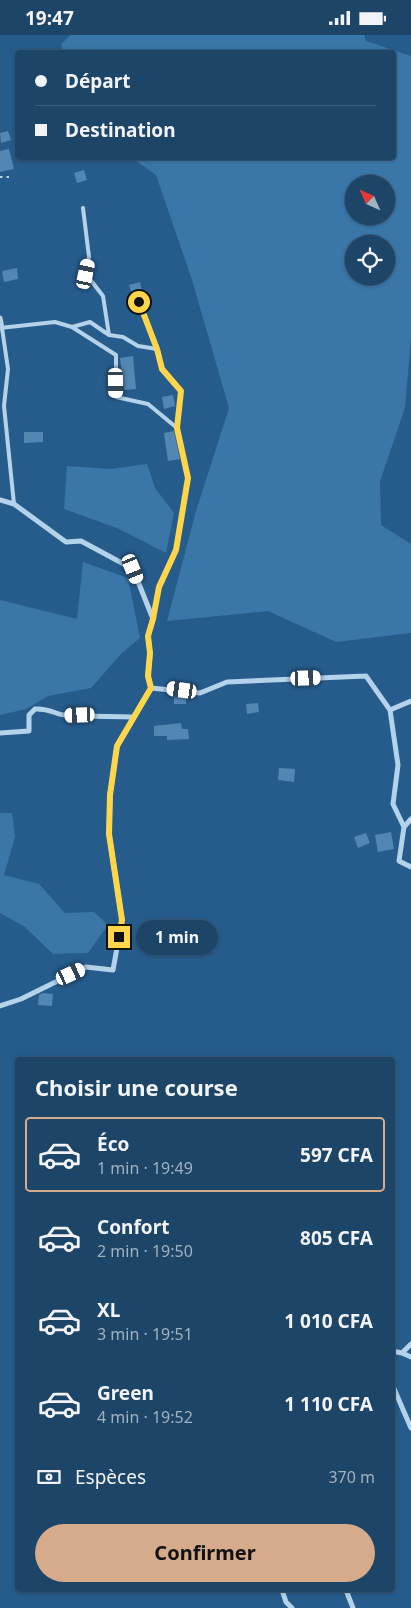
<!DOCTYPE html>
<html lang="fr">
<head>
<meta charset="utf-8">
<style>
	:root { --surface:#1c4568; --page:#294f71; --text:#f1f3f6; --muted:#a0b1c0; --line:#3a5d7c; --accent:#d6ab8b }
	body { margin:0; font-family:"Noto Sans",sans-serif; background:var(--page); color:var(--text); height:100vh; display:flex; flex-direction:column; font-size:19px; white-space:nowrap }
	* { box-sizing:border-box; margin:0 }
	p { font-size:16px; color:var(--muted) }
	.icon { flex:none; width:28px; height:28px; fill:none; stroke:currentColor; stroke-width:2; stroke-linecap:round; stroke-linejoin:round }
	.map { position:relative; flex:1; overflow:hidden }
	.sheet { position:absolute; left:15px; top:1022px; width:380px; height:535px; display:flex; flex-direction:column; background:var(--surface); border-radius:5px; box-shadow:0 1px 4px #0004,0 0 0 1px var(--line) }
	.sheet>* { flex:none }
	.hud { position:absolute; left:15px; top:15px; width:381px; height:110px; border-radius:5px; box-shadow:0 1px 4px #0004,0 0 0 1px var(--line); display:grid; align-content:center; height:110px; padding:0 20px; background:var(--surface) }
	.needle { width:32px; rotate:315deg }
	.fabs { position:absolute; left:345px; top:140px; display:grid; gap:10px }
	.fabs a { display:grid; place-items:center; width:50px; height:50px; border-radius:50%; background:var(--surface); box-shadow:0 1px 4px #0004,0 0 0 1px var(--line); font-size:25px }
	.end { position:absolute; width:22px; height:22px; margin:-11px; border:6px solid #ffd54a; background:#111; box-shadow:0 0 0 2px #111 }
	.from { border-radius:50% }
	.bubble { position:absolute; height:35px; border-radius:18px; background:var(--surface); box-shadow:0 1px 4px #0004,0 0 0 1px var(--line); font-size:16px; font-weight:700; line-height:35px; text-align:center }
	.car { position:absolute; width:15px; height:30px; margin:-15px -8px; border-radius:6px; box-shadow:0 0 4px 1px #0007; background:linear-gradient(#fff 24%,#345 0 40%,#fff 0 76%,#345 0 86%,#fff 0) }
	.hud b { display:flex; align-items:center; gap:18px; height:48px; font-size:19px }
	.hud b+b { border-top:1px solid var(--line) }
	.hud i { width:12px; height:12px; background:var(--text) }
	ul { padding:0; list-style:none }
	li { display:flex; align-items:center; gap:15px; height:75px; margin:0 10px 8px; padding:0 10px; border:2px solid transparent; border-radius:5px }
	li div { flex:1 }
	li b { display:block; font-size:19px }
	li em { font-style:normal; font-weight:700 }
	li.active { border-color:var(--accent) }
	li>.icon { width:45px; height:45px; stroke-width:1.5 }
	h2 { padding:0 20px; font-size:22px; line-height:60px }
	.pay { display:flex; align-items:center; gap:12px; height:55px; padding:0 20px; font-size:19px }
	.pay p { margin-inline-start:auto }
	.primary-button { display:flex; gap:10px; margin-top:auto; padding:10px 20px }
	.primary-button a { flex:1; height:58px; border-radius:30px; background:var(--accent); color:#111; font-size:20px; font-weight:700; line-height:58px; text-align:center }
	.status { display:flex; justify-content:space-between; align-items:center; height:35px; padding:0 25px; background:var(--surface); direction:ltr }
	.status svg { height:14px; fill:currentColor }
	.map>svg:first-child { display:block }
</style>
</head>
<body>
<div class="status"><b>19:47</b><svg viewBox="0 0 49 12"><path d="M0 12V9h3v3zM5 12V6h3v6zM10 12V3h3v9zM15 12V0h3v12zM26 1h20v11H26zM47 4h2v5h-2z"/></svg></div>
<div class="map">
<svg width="411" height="1573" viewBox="0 0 411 1573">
	<rect width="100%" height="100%" fill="#265c8b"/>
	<path fill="#3a76a8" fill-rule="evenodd" d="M71 0H364L366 6 411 21V303L405 373 380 446 381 490 411 509V598L336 607 268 576 167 586 196 476 229 373 192 245 156 140 132 123 394 122V18L64 17 61 9ZM354 149H386V181H354ZM354 209H386V241H354Z
		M147 429 155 453 174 478 166 518 117 493 64 474 67 431 111 434Z
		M83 527 128 543 140 603 122 618 91 653 48 661 26 674 0 680V565L77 584Z
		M0 778H12L15 802 4 840 39 849 65 878 94 877 108 890 88 918 53 919 25 892 0 878Z"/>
	<path fill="#5287b4" d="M8 96 11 105 1 108 0 98Z
		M9 114 14 134 0 137V116Z
		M84 135 87 145 77 148 74 138Z
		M17 233 18 244 4 247 2 236Z
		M140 247 143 260 133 263 129 250Z
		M133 321 136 354 124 355 120 323Z
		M173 360 175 371 164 374 162 362Z
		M174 396 180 424 168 426 164 398Z
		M24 397H43V407L24 408Z
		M174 660 186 661V669H174Z
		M258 668 259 677 247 679 246 669Z
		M181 688 182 694H188L189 704 167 705V701H154V691Z
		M279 733 295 734 294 747 278 745Z
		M391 797 394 814 378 817 375 800Z
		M366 798 370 808 358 813 354 802Z
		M43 958 53 959 52 971 38 970 39 960Z"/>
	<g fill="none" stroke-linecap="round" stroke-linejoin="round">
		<path stroke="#b4d2ea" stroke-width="2" stroke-dasharray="2.5 4" stroke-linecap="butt" d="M0 142H10"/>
		<path stroke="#b4d2ea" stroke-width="4" d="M139 267 157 314
			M72 292 116 320V362L148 369 177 393
			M0 293 55 287 72 292 90 287 109 300 103 261 86 239 89 222 83 173
			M2 293 8 334 4 371 14 469
			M109 300 123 302 138 311 157 314 162 334 181 356 177 393 188 443 176 515 159 552 153 584"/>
		<path stroke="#b4d2ea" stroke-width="5" d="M0 283 2 293
			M0 465 14 469 66 507 81 506 133 534 153 584 148 601 150 618 148 641 151 653
			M390 675 411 666
			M0 698 29 696V680L35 674C51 673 55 680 66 680 88 682 111 681 134 682
			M411 784 404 792 399 826 411 832
			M0 971 21 964 86 932 113 935 122 885 109 799 110 760 117 711 151 653 200 658 227 647 366 641 390 675 398 730 393 769 404 792
			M392 1316 402 1318 411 1309
			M402 1318 411 1322
			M392 1349 411 1393
			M282 1555 286 1567 292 1573
			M346 1555 353 1573"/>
	</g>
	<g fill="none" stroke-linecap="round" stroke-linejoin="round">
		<path stroke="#ffd54a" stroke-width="6" d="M119 902 122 885 109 799 110 760 117 711 151 653 148 641 150 618 148 601 153 584 159 552 176 515 188 443 177 393 181 356 162 334 157 314 139 267"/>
	</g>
</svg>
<div class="fabs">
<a><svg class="needle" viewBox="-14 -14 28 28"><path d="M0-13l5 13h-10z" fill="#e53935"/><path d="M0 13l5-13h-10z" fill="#a0b1c0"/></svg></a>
<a><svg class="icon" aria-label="locate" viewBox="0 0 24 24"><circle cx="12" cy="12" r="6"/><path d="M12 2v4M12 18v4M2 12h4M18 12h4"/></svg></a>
</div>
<i class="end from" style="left:139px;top:267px"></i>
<i class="end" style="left:119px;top:902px"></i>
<div class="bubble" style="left:136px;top:885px;width:82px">1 min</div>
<i class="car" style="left:86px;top:239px;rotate:12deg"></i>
<i class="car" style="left:116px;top:348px;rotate:179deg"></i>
<i class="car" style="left:133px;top:534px;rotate:158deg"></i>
<i class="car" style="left:306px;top:643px;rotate:88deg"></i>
<i class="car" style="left:182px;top:655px;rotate:278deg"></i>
<i class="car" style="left:80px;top:680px;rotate:268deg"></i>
<i class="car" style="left:71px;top:939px;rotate:65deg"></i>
<div class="hud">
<b><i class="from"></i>Départ</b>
<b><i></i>Destination</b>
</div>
<section class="sheet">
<h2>Choisir une course</h2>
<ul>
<li class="active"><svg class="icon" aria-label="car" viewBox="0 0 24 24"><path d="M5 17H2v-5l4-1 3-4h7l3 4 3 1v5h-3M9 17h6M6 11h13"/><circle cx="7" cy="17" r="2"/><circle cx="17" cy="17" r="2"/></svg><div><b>Éco</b><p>1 min · 19:49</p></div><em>597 CFA</em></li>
<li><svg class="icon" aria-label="car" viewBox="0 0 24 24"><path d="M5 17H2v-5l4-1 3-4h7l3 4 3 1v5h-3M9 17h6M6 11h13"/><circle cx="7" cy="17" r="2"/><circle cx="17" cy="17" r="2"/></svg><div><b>Confort</b><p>2 min · 19:50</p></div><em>805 CFA</em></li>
<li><svg class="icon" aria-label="car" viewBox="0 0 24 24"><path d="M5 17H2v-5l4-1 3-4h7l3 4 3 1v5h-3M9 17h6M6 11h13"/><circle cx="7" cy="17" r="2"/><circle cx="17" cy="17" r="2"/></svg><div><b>XL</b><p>3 min · 19:51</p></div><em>1 010 CFA</em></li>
<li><svg class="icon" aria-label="car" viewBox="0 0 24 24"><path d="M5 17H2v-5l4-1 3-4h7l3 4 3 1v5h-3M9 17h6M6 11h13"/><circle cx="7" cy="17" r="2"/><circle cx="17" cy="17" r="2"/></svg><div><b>Green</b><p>4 min · 19:52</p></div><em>1 110 CFA</em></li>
</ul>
<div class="pay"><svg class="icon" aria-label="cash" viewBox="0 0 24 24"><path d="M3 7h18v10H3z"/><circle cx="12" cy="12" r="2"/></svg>Espèces<p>370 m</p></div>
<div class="primary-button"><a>Confirmer</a></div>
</section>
</div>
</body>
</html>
